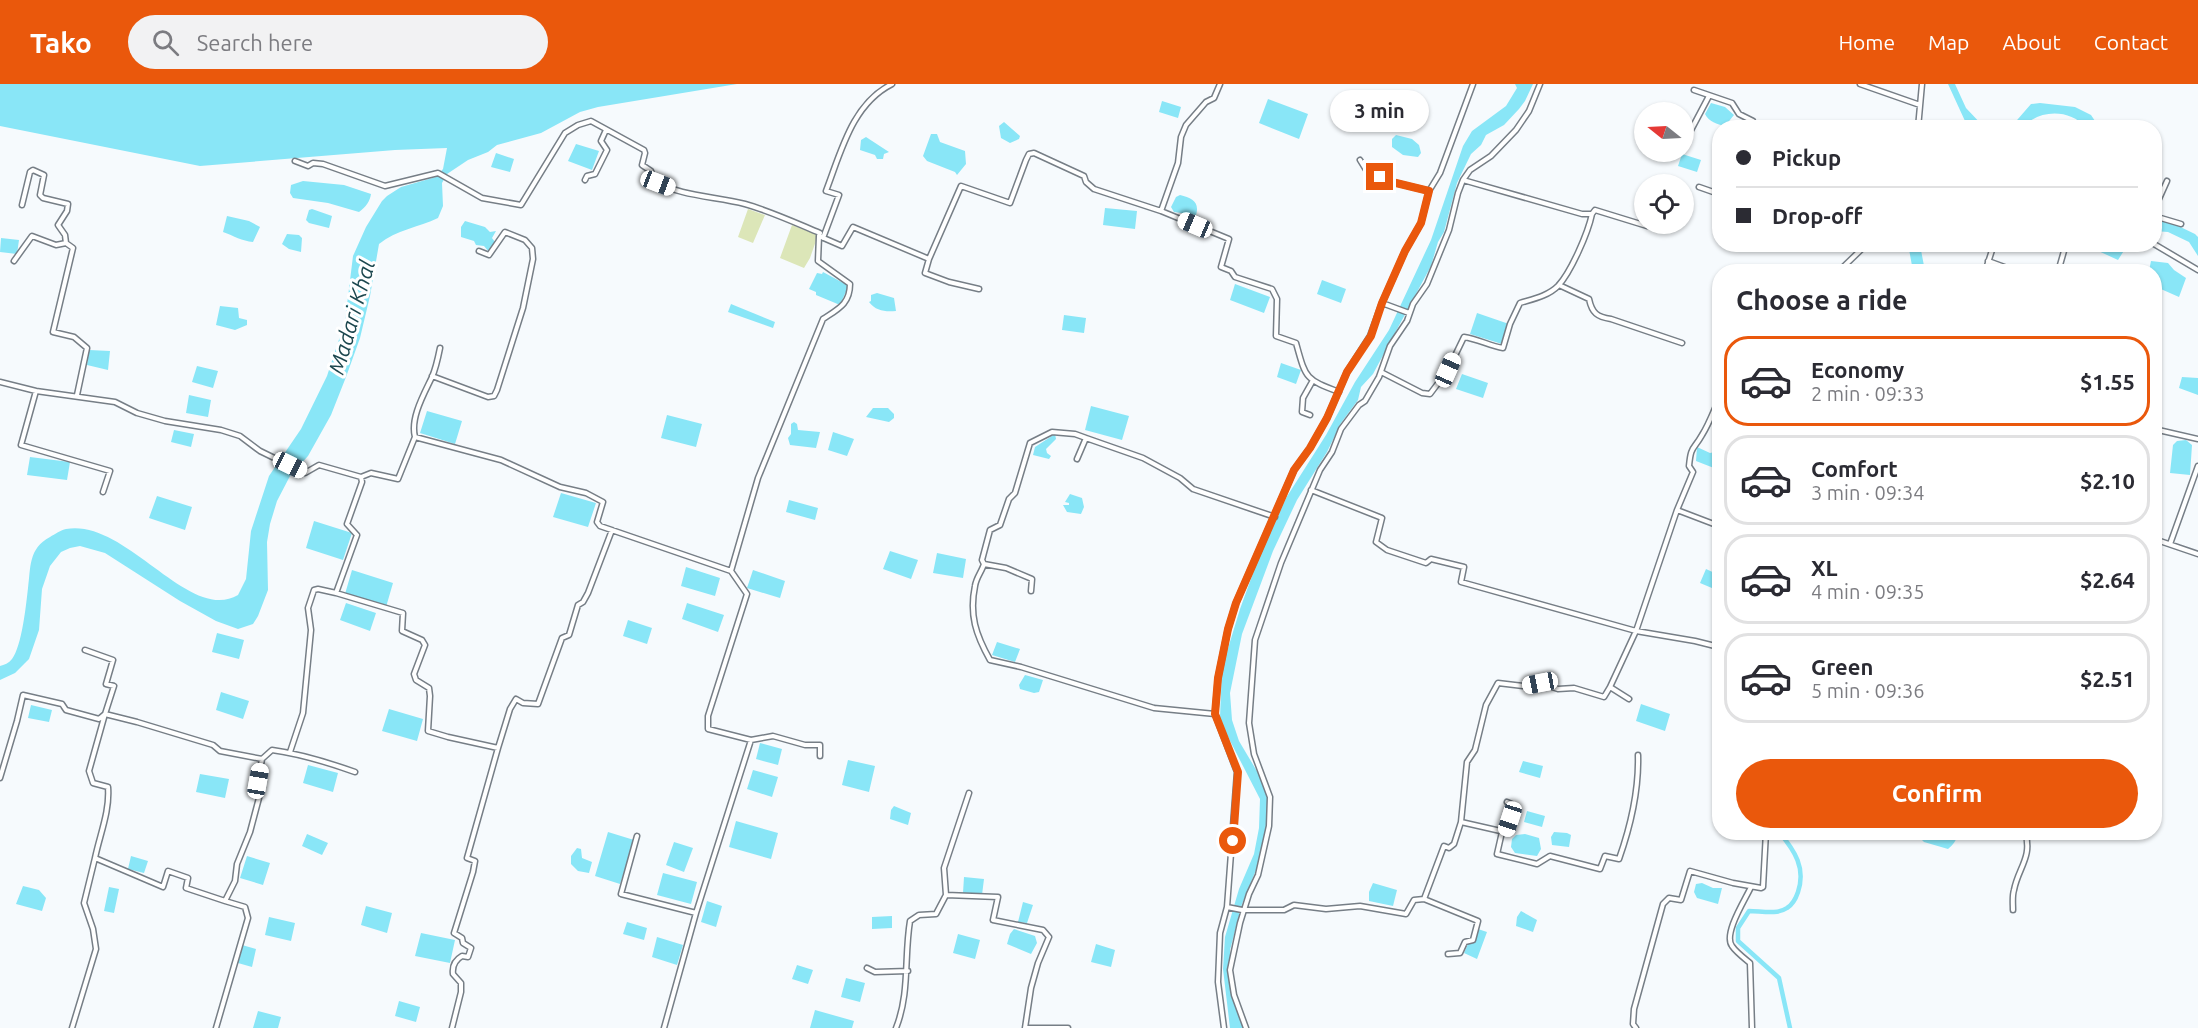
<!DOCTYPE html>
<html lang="en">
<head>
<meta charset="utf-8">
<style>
	:root { --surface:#fff; --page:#f2f2f3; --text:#2b2b33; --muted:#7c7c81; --line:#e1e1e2; --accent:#ea580c }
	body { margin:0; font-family:Ubuntu,sans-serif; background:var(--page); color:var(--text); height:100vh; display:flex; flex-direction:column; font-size:22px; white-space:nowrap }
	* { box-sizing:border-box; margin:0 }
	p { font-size:20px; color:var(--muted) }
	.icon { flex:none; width:33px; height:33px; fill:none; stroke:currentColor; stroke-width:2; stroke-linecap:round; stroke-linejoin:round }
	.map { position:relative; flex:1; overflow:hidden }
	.panel { position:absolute; left:1712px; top:180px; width:450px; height:576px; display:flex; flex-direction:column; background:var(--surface); border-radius:24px; box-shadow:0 2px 4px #0004 }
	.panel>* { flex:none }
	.banner { position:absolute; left:1712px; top:36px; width:450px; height:132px; border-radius:24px; box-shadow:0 2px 4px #0004; display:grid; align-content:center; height:132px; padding:0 24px; background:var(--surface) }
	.needle { width:39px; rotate:288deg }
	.controls { position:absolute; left:1634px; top:18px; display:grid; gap:12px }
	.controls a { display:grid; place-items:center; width:60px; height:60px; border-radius:50%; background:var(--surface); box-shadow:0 2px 4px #0004; font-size:30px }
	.end { position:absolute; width:27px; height:27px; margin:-14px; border:8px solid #ea580c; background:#fff; box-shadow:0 0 0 3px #fff }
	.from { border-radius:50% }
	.bubble { position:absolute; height:42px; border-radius:21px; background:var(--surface); box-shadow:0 2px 4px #0004; font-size:20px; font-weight:700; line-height:42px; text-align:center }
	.car { position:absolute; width:18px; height:36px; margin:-18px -9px; border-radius:8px; box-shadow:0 0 4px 2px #0007; background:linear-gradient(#fff 24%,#345 0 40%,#fff 0 76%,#345 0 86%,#fff 0) }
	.banner b { display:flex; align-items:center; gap:21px; height:57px; font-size:22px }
	.banner b+b { border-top:2px solid var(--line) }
	.banner i { width:15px; height:15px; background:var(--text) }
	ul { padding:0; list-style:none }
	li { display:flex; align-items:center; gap:18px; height:90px; margin:0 12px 9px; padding:0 12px; border:3px solid var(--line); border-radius:24px }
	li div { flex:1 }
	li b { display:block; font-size:22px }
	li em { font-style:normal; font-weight:700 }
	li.on { border-color:var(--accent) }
	li>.icon { width:54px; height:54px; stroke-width:1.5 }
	h2 { padding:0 24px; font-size:27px; line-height:72px }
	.cta { display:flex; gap:12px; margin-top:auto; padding:12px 24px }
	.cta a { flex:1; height:69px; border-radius:36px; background:var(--accent); color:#fff; font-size:24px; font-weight:700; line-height:69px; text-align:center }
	header { display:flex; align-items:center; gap:36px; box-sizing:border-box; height:84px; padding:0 30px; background:var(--accent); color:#fff }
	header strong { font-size:28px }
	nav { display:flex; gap:33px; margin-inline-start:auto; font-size:21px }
	.search { width:420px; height:54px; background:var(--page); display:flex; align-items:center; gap:15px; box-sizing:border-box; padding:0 21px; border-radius:33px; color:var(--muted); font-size:22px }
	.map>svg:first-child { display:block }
</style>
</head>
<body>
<header>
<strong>Tako</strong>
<div class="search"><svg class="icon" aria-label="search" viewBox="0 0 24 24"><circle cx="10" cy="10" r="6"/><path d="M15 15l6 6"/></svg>Search here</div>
<nav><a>Home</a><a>Map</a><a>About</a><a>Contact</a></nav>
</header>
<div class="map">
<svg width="2198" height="944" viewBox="0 0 2198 944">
	<rect width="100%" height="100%" fill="#f6fafd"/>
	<path fill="#dce6b8" d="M748 125 765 131 753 159 738 153Z
		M792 141 818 151 810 174 804 184 780 174Z"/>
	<path fill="#89e6f7" d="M0 0H737L598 23 580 28 541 49 497 61 488 68 468 76 447 90 442 99 443 122 438 134C419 143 396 146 379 160L370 212 360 254 346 293 331 331 308 372 290 392 277 417 270 440 267 458 268 506 258 532 253 540 238 545 216 537 180 517 105 469 80 462 70 464 61 468 50 482 42 505 39 546 29 575 15 589 0 596V582C4 581 9 579 12 575 22 562 26 521 28 504 31 483 28 465 50 453 55 450 61 446 66 445 126 434 189 540 238 511L246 495 251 447 269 392 301 345 327 292 345 237 353 172 366 143 382 117 387 112 401 103 436 93 443 85 447 64 395 66 200 82 0 42Z
		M1515 0H1533L1525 17 1519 25 1504 41 1486 51 1481 61 1471 70 1457 99 1444 148 1438 158 1431 182 1373 290 1361 303 1358 316 1341 339 1327 368 1297 416 1273 467 1242 550 1230 609 1232 636 1239 657 1258 689 1266 697 1268 725 1267 745 1256 786 1242 820 1230 866 1231 904 1243 944H1230L1223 885 1225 853 1239 805 1254 770 1259 744 1260 715 1226 649 1220 633 1222 584 1240 525 1256 481 1286 414 1326 351 1355 298 1389 246 1431 156 1463 62 1472 47 1506 22 1517 4Z
		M1948 0H1955L1966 24 1984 43H1973L1965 37Z
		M1268 15 1308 30 1299 55 1259 39Z
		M1162 17 1181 23 1178 34 1159 28Z
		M1711 19 1725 23 1734 31 1725 42C1717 40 1709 38 1705 30Z
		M2040 19 2075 23 2091 31 2099 43H2085C2071 25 2038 25 2024 43H2011L2031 20Z
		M1004 38 1020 52 1019 55 1010 59 1001 54 999 42Z
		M931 50H937L940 58 965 67 966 80 957 91 955 88 927 77 923 72Z
		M1396 51 1412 55 1419 61 1421 69 1418 73 1403 71 1392 63V55Z
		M866 53 889 68 884 70 883 75H877L875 71 860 66 861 56Z
		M576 60 599 67 592 86 568 77Z
		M496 69 514 75 510 88 491 83Z
		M1682 70 1701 76 1697 88 1678 82Z
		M303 97 344 101 371 110C370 117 366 123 359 128L328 119 293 114 290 109 291 101Z
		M1180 111C1192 114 1200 118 1196 131L1174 128 1171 123 1176 113Z
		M1105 124 1137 127 1135 145 1103 141Z
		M312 125 332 132 329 144 309 139 306 136 309 126Z
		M227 132 249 137 260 143 253 158C242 157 234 152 223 148Z
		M2154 134 2172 139 2195 150 2198 153V172L2189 158 2168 148 2154 147Z
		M465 137 485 143 490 148 496 147 492 154 495 158 489 168 484 162 476 161 474 157 461 153V143Z
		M287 150 299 151 302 154 301 168 289 165 282 160Z
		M1 154 19 156 17 170 0 168Z
		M1908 160 1920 161 1925 187H1913Z
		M2094 161H2126L2125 165 2118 176 2094 165Z
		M2151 177 2168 179 2174 186 2186 194 2179 213 2154 202V188L2149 187Z
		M823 188 847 201 848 203 840 221 816 211V208L809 205 817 189 822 190Z
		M1322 196 1346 205 1341 219 1317 210Z
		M1235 200 1270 213 1264 229 1230 216Z
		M877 209 894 214 896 227C885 228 876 227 869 218L871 217V211Z
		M731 220 775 238 773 244 728 228Z
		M220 222 238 224 239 234 247 236V241L235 246 216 241Z
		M1477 229 1509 240 1502 260 1470 250Z
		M1064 231 1086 234 1084 249 1062 246Z
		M89 266 110 267 108 286 87 281Z
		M1281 279 1301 286 1296 300 1277 293Z
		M197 282 218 287 213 304 192 298Z
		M1462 290 1488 299 1483 314 1456 305Z
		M2182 293 2198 294V311L2179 304Z
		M189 311 211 316 208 333 186 329Z
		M1091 322 1129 332 1122 356 1085 346Z
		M873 324H888L894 330V334L889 338 866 333Z
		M427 327 462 337 455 360 420 349Z
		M667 331 702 340 696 363 661 354Z
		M794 338 797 340 798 346 820 348 816 364 790 361 788 354 791 350V340Z
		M174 346 194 350 191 363 171 358Z
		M833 348 854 355 847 372 828 366Z
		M1055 350 1056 355 1046 365 1047 369 1051 372 1049 375 1033 371 1035 363Z
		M2186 356 2192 361 2190 391 2170 389 2173 361 2177 357Z
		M1697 363 1710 369 1719 367V386L1696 377Z
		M30 373 70 378 67 396 27 391Z
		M561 409 596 419 588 443 553 433Z
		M1070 410 1082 414 1084 423 1081 430 1067 428 1063 421H1069V419L1065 418Z
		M157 412 192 423 185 446 149 434Z
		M789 416 818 424 815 436 786 428Z
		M314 437 352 449 343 476 306 464Z
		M890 467 918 476 911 495 883 485Z
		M937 469 966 475 963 494 933 489Z
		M686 483 720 494 715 512 681 502Z
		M1706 485 1719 491V507L1700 499Z
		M352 486 393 499 386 523 345 510Z
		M753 486 785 497 780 514 747 504Z
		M346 519 376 529 370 547 340 536Z
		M687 519 724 531 718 548 682 535Z
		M628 536 652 544 647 560 623 552Z
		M217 549 244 556 239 575 212 568Z
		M997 558 1020 565 1015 578 992 571Z
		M1025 591 1043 596 1039 608 1034 609 1020 605 1019 601Z
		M221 608 249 617 243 635 216 626Z
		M1641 620 1670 630 1665 647 1636 637Z
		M31 621 52 626 49 638 28 634Z
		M389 625 423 635 417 657 382 647Z
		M760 659 782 665 778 681 756 675Z
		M848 676 875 682 869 708 842 701Z
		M1523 677 1543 682 1540 694 1519 688Z
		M308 681 338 689 333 708 303 699Z
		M753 686 778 693 772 713 747 705Z
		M200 690 229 695 225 714 196 708Z
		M894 722 911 729 908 741 890 735 891 726Z
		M1527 727 1545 732 1542 743 1524 738Z
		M736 737 778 749 771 775 729 763Z
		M608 748 634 756 620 800 595 792Z
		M1554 748 1567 749 1571 751 1569 763 1552 761 1551 753Z
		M1922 749H1957C1958 755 1953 761 1948 765L1924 758 1920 754Z
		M307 750 328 759 322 771 302 762Z
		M1525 750 1539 754 1541 765 1537 772 1515 769 1511 763 1512 755 1516 751Z
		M674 758 693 764 684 788 666 781Z
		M577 764 581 765 582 774 592 778 589 789 578 787 571 780V772Z
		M131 772 148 777 144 789 128 785Z
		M247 772 270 779 263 801 240 794Z
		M663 789 697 798 691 820 657 811Z
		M964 793 984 795 982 811 963 809Z
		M1373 799 1397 806 1393 822 1369 817V808Z
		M1702 799 1713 804H1722L1718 820 1697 814 1694 808 1696 800Z
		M23 802 39 806 46 814 42 827 16 820Z
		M109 803 119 805 114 829 104 827Z
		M707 817 722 822 716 843 701 838Z
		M1023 818 1033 821 1027 839 1018 838Z
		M366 822 392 829 387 849 361 841Z
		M1521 827 1537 836 1533 848 1516 842 1517 833Z
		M892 832V844L872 845V833Z
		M269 833 295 839 291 857 265 851Z
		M627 838 647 844 644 856 623 850Z
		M1014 845 1035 852 1037 859 1031 870 1007 860 1010 850Z
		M1478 845 1487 848 1477 875 1464 869 1468 860 1472 858Z
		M421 849 455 856 450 879 415 872Z
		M958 850 980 856 975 875 953 869Z
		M657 853 683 861 677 881 652 873Z
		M1096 860 1115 866 1111 883 1091 878Z
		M242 861 256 865 252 883 238 879Z
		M797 881 813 886 808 900 792 895Z
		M846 894 865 899 860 918 841 913Z
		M399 917 420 923 416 938 395 932Z
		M815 926 854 937 852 944H810Z
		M258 927 281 933 278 944H253Z"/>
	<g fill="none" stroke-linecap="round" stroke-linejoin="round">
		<path stroke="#89e6f7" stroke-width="4.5" d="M1779 748C1795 767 1806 784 1798 808 1796 814 1792 821 1787 824 1777 831 1761 827 1749 827L1738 844V857L1779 894 1790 944"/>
		<g stroke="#767e86" stroke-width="7">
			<path id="minor" d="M1860 0 1920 21
				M1694 6 1732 19 1739 30 1753 37 1754 44
				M1918 44 1922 0
				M1690 48 1709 12
				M1360 76 1368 89 1396 99 1429 107
				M295 77 308 82 313 79 323 80 385 102 438 89 482 114 521 121 565 49 578 41 591 37 644 66 645 69 642 81 651 87 654 96C680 113 715 112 745 120 770 127 796 139 820 149L819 152 842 162 853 143 929 175 925 189 949 198 979 205
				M585 96 587 92 595 90 607 66 601 57 606 46
				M1463 96 1582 130H1592L1595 126 1647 142
				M1699 103 1719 110
				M22 121 30 88 33 86 44 91 40 111 43 114 68 120 67 127 58 141 65 151 66 159 73 164 53 248 74 253 87 264 77 311
				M2154 126 2167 97
				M1161 127 1178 79 1181 53 1186 41 1206 18 1214 14 1220 0
				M2154 132 2181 140
				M823 154 839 111 826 107C841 68 852 20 892 0
				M2154 160 2198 186
				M929 175 961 102 1010 119 1026 76 1029 70 1034 69 1084 92 1086 98 1094 105 1161 127 1229 155 1221 183 1231 187 1235 193 1272 205 1277 215 1276 252 1296 259C1306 295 1305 295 1339 308
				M14 177 32 152 56 161 66 159
				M1988 177 2018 188
				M1838 188 1867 160
				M1985 188 1994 160
				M2058 188 2066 160
				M1559 201 1589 215C1592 229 1597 233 1611 235L1682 259
				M1382 219 1409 229
				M1381 288 1422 309 1430 310 1448 286 1464 253C1478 255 1490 262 1503 264L1510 240 1520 219C1533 215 1548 212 1558 202 1571 188 1588 149 1592 130
				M432 292 488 313 494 312 497 306 523 224 533 175 532 164 525 156 505 148 489 171 479 167
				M0 298 36 307 115 318 137 329 165 337 221 346 240 352 260 367 305 389 319 381 361 393 371 389 398 395 415 353 501 376 560 403 586 409 603 418 597 438 600 442 731 487 758 394 823 235C838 225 850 220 850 200L818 177 819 152
				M36 307 21 361 110 387 103 408
				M1310 331 1302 328 1303 314 1312 298
				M2154 345 2198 355
				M415 353C410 334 424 310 432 293 436 284 438 274 440 264
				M1086 354 1143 374 1180 394 1193 405 1275 433
				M1077 375 1086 354 1075 350 1052 348 1030 359 1015 409 1009 415 1000 441 990 446 982 476 984 480C982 487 976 494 975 502 969 531 976 551 990 576L1021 583 1154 624 1215 630
				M1311 406 1382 434 1376 458 1387 466 1426 479 1431 475 1464 483 1461 498 1636 547 1677 426 1693 388 1689 382C1691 361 1693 367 1702 351 1709 340 1714 326 1719 315
				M1677 426 1719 442
				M2154 455 2198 470
				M2170 460 2198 382
				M984 480 1006 484 1032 495 1031 507
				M731 487 747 510 708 632V645L751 656 773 652 805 661H820V672
				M336 509 403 529 402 547 422 556 425 561 414 590 416 596 429 604 430 612 428 647 448 653 498 664 510 625 516 615 523 619 538 620 562 554 569 551 578 521 583 518 588 509 612 446
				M1610 603 1636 547 1695 557 1719 563
				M290 668 303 629 311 546 308 524 314 506 318 505 336 509 357 451 347 440 362 398 361 393
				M0 694 17 637 23 611 62 620 66 626 99 635 105 630 114 602 106 600 113 576 85 566
				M1461 738 1505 748 1514 721 1507 718
				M1502 748 1497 770 1537 780 1550 772 1600 785 1605 772 1619 775C1631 741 1639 707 1638 671
				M637 752 621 810 696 829
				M95 774C100 750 110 727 108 703L93 699 89 687 105 630 137 638 213 661 220 667 262 675
				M1751 803C1745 816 1723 850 1732 862 1736 868 1744 874 1750 879L1752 944
				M946 811 998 813 993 836 1043 846 1049 853 1038 879 1031 904 1025 944
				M1424 815 1444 762 1449 764 1454 760 1461 738 1467 678 1475 666 1486 621 1498 599 1523 602 1540 599 1558 605 1574 604 1604 613 1610 603 1629 615
				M1227 823 1237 688 1215 630 1218 594 1228 545 1236 519 1294 386 1310 364 1327 334 1347 288 1370 252 1382 219 1405 167 1421 139 1429 107 1440 89 1473 0
				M2013 826C2013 820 2012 812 2014 806 2018 784 2033 773 2025 748
				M867 884 875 888 908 887
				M72 944 96 865 93 845 84 819 95 774 163 803 168 787 188 794 186 804 225 817 235 797 237 780 250 748 259 714 258 697 262 675 272 666C301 670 327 678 355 688
				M216 944 248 834 245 823 225 817
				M452 944 461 908V899L453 890C452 882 455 876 462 872L468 873 471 864 463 859 462 854 454 849 473 788 475 777 467 774 498 664
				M664 944 696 829 751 656
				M896 944C910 909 904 873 910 837L919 831 936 830 946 811 944 784 969 709
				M1025 944H1068
				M1224 944 1218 898 1220 849 1227 823 1242 826H1284L1294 821 1326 825 1360 822 1406 830 1414 816 1424 815 1478 837 1473 856 1465 858 1460 869 1448 870
				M1246 944 1234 911 1230 886 1240 839 1249 810 1258 791 1269 742 1270 713 1254 670 1249 639 1255 556 1281 479 1320 386 1332 368 1341 345 1359 321 1365 317 1379 293 1390 262 1407 237 1413 220 1427 200 1449 146 1458 109 1463 96 1470 86 1491 72 1516 46 1529 27 1540 0
				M1636 944 1633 940 1634 925 1663 820 1669 814 1681 816 1690 787 1733 799 1761 804 1763 803 1766 748"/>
		</g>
		<use href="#minor" stroke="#fff" stroke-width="4"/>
	</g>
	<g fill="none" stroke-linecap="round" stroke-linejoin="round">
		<path stroke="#ea580c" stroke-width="8" d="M1233 757 1238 688 1215 630 1218 594 1228 545 1236 519 1294 386 1310 364 1327 334 1347 288 1371 252 1382 219 1405 167 1421 139 1429 107 1396 99 1380 93"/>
	</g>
	<g text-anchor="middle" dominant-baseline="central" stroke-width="6" stroke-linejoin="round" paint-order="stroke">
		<g font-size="22" font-style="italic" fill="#1c474e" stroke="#fff">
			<text transform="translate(351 233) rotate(-74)">Madari Khal</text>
		</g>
	</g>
</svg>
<div class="controls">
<a><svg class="needle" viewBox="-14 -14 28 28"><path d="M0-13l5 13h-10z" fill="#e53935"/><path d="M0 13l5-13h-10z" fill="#7c7c81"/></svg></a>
<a><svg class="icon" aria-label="locate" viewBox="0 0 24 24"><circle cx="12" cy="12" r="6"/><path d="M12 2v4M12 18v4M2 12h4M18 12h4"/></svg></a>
</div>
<i class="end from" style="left:1233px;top:757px"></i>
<i class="end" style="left:1380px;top:93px"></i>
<div class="bubble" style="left:1330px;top:6px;width:99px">3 min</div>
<i class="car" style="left:658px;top:99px;rotate:111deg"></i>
<i class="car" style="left:1195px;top:141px;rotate:293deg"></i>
<i class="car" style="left:1448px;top:286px;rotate:24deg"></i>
<i class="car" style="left:290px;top:381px;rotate:116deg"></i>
<i class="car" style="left:1540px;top:599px;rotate:259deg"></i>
<i class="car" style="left:258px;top:697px;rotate:10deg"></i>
<i class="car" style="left:1510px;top:735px;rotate:198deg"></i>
<div class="banner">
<b><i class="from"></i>Pickup</b>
<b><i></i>Drop-off</b>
</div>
<section class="panel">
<h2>Choose a ride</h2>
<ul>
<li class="on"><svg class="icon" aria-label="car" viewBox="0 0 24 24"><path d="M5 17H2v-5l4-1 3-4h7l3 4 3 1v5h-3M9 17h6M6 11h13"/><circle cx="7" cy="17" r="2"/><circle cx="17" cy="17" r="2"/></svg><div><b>Economy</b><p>2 min · 09:33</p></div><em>$1.55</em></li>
<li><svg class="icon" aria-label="car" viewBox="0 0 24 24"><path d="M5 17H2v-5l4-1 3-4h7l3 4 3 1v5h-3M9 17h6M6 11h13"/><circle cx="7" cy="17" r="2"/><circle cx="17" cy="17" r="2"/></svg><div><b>Comfort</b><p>3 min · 09:34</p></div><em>$2.10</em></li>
<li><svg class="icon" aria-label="car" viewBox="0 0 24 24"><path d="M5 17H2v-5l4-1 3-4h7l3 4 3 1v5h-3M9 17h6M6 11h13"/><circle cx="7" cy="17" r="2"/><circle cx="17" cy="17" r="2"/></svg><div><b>XL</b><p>4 min · 09:35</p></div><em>$2.64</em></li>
<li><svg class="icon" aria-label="car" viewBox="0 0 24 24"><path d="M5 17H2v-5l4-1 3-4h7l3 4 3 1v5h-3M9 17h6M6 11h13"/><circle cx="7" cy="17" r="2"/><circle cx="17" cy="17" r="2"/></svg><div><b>Green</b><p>5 min · 09:36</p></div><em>$2.51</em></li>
</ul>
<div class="cta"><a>Confirm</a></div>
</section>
</div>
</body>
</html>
